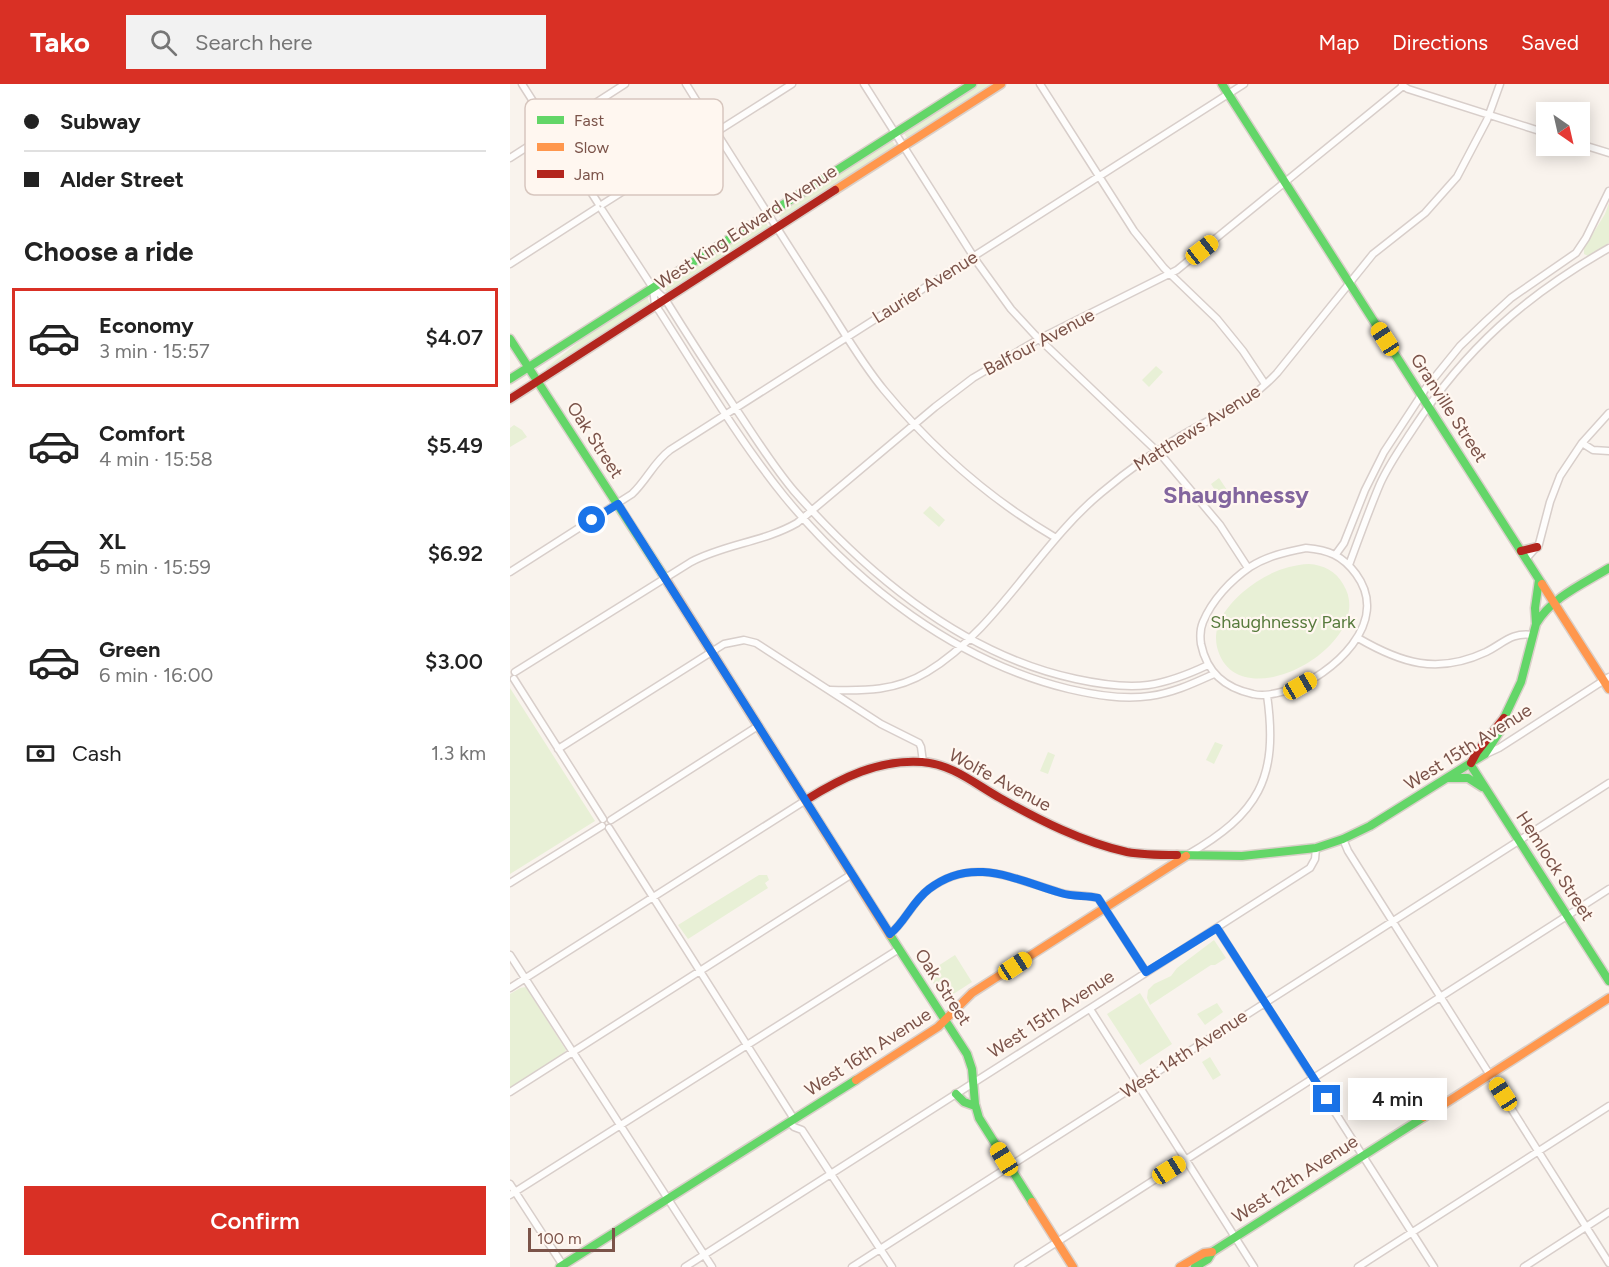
<!DOCTYPE html>
<html lang="en">
<head>
<meta charset="utf-8">
<style>
	:root { --surface:#fff; --page:#f2f2f2; --text:#222; --muted:#767676; --line:#e0e0e0; --accent:#d93025 }
	body { margin:0; font-family:Figtree,sans-serif; background:var(--page); color:var(--text); height:100vh; display:flex; flex-direction:column; font-size:22px; white-space:nowrap }
	* { box-sizing:border-box; margin:0 }
	p { font-size:20px; color:var(--muted) }
	.icon { flex:none; width:33px; height:33px; fill:none; stroke:currentColor; stroke-width:2; stroke-linecap:round; stroke-linejoin:round }
	.map { position:relative; flex:1; overflow:hidden }
	.panel { display:flex; flex-direction:column; background:var(--surface); width:510px }
	.panel>* { flex:none }
	.hud { display:grid; align-content:center; height:132px; padding:0 24px; background:var(--surface) }
	.needle { width:39px; rotate:146deg }
	.controls { position:absolute; left:1026px; top:18px; display:grid; gap:12px }
	.controls a { display:grid; place-items:center; width:54px; height:54px; border-radius:0px; background:var(--surface); box-shadow:0 3px 15px #0003; font-size:30px }
	.scale { position:absolute; left:18px; bottom:15px; width:87px; box-sizing:border-box; padding-left:6px; border:3px solid #7b5349; border-top:0; font-size:16px; line-height:21px; white-space:nowrap; color:#7b5349; -webkit-text-stroke:4px #fff7f0; paint-order:stroke }
	.end { position:absolute; width:27px; height:27px; margin:-14px; border:8px solid #1a73e8; background:#fff; box-shadow:0 0 0 3px #fff }
	.from { border-radius:50% }
	.bubble { position:absolute; height:42px; border-radius:0px; background:var(--surface); box-shadow:0 3px 15px #0003; font-size:20px; font-weight:600; line-height:42px; text-align:center }
	.car { position:absolute; width:18px; height:36px; margin:-18px -9px; border-radius:8px; box-shadow:0 0 4px 2px #0007; background:linear-gradient(#f5c518 24%,#345 0 40%,#f5c518 0 76%,#345 0 86%,#f5c518 0) }
	.hud b { display:flex; align-items:center; gap:21px; height:57px; font-size:22px }
	.hud b+b { border-top:2px solid var(--line) }
	.hud i { width:15px; height:15px; background:var(--text) }
	ul { padding:0; list-style:none }
	li { display:flex; align-items:center; gap:18px; height:99px; margin:0 12px 9px; padding:0 12px; border:3px solid transparent; border-radius:0px }
	li div { flex:1 }
	li b { display:block; font-size:22px }
	li em { font-style:normal; font-weight:600 }
	li.current { border-color:var(--accent) }
	li>.icon { width:54px; height:54px; stroke-width:1.5 }
	h2 { padding:0 24px; font-size:27px; line-height:72px }
	.pay { display:flex; align-items:center; gap:15px; height:66px; padding:0 24px; font-size:22px }
	.pay p { margin-inline-start:auto }
	.action { display:flex; gap:12px; margin-top:auto; padding:12px 24px }
	.action a { flex:1; height:69px; border-radius:0px; background:var(--accent); color:#fff; font-size:24px; font-weight:600; line-height:69px; text-align:center }
	header { display:flex; align-items:center; gap:36px; box-sizing:border-box; height:84px; padding:0 30px; background:var(--accent); color:#fff }
	header strong { font-size:28px }
	nav { display:flex; gap:33px; margin-inline-start:auto; font-size:21px }
	.search { width:420px; height:54px; background:var(--page); display:flex; align-items:center; gap:15px; box-sizing:border-box; padding:0 21px; border-radius:0px; color:var(--muted); font-size:22px }
	main { display:flex; flex:1; min-height:0 }
	.map>svg:first-child { display:block }
</style>
</head>
<body>
<header>
<strong>Tako</strong>
<div class="search"><svg class="icon" aria-label="search" viewBox="0 0 24 24"><circle cx="10" cy="10" r="6"/><path d="M15 15l6 6"/></svg>Search here</div>
<nav><a>Map</a><a>Directions</a><a>Saved</a></nav>
</header>
<main>
<section class="panel">
<div class="hud">
<b><i class="from"></i>Subway</b>
<b><i></i>Alder Street</b>
</div>
<h2>Choose a ride</h2>
<ul>
<li class="current"><svg class="icon" aria-label="car" viewBox="0 0 24 24"><path d="M5 17H2v-5l4-1 3-4h7l3 4 3 1v5h-3M9 17h6M6 11h13"/><circle cx="7" cy="17" r="2"/><circle cx="17" cy="17" r="2"/></svg><div><b>Economy</b><p>3 min · 15:57</p></div><em>$4.07</em></li>
<li><svg class="icon" aria-label="car" viewBox="0 0 24 24"><path d="M5 17H2v-5l4-1 3-4h7l3 4 3 1v5h-3M9 17h6M6 11h13"/><circle cx="7" cy="17" r="2"/><circle cx="17" cy="17" r="2"/></svg><div><b>Comfort</b><p>4 min · 15:58</p></div><em>$5.49</em></li>
<li><svg class="icon" aria-label="car" viewBox="0 0 24 24"><path d="M5 17H2v-5l4-1 3-4h7l3 4 3 1v5h-3M9 17h6M6 11h13"/><circle cx="7" cy="17" r="2"/><circle cx="17" cy="17" r="2"/></svg><div><b>XL</b><p>5 min · 15:59</p></div><em>$6.92</em></li>
<li><svg class="icon" aria-label="car" viewBox="0 0 24 24"><path d="M5 17H2v-5l4-1 3-4h7l3 4 3 1v5h-3M9 17h6M6 11h13"/><circle cx="7" cy="17" r="2"/><circle cx="17" cy="17" r="2"/></svg><div><b>Green</b><p>6 min · 16:00</p></div><em>$3.00</em></li>
</ul>
<div class="pay"><svg class="icon" aria-label="cash" viewBox="0 0 24 24"><path d="M3 7h18v10H3z"/><circle cx="12" cy="12" r="2"/></svg>Cash<p>1.3 km</p></div>
<div class="action"><a>Confirm</a></div>
</section>
<div class="map">
<svg width="1099" height="1183" viewBox="0 0 1099 1183">
	<rect width="100%" height="100%" fill="#f9f3ed"/>
	<path fill="#e8f0d6" d="M467 0H485L398 55 393 48Z
		M381 55 386 63 272 136 267 129Z
		M1099 119V159L1078 172 1074 170V164L1095 130Z
		M255 137 259 144 158 209 151 202Z
		M137 212 140 221 37 286 36 284 81 248Z
		M646 282 653 288 639 303 632 296Z
		M4 341 12 346 17 353 0 363V344Z
		M709 394 721 412 712 417 701 400Z
		M420 422 435 436 429 443 413 429Z
		M799 480C813 481 826 487 833 500 871 559 726 640 707 563 702 541 717 522 733 508 751 492 775 481 799 480Z
		M0 604 85 737 0 790Z
		M705 658 713 661 704 680 696 676Z
		M538 668 545 671 538 690 530 687Z
		M249 791H257L259 796 255 799 258 804 178 855 168 841Z
		M704 856 716 874 705 881H701L640 921 637 914 638 906 644 900 661 892 667 884Z
		M445 871 462 898 434 916 417 889Z
		M16 903 56 966 53 970 0 1004V910L10 904Z
		M630 909 662 960 630 981 597 930Z
		M707 919 713 928 695 941 687 930Z
		M700 973 711 991 703 996 692 978Z"/>
	<g fill="none" stroke-linecap="round" stroke-linejoin="round">
		<g stroke="#d8ceca" stroke-width="9">
			<path id="street" d="M12 0 88 119
				M176 0C220 71 265 141 310 211 331 243 350 277 374 306 422 364 481 416 546 454
				M354 0 467 178 501 225 525 251 652 372 710 441 738 484
				M530 0 624 147 654 184 707 235 733 267 755 300
				M892 1 898 5 1036 49
				M1070 60 1099 69
				M0 74 115 0
				M93 120 282 0
				M92 126 143 204 155 215C178 252 202 289 226 325 245 353 262 381 284 407 359 492 453 571 566 595 589 600 614 604 638 601 659 598 679 590 698 581
				M0 180 87 124
				M143 204 145 221 150 228C190 290 228 355 274 412 347 501 447 578 559 605 585 611 613 616 640 612 663 609 684 599 704 590
				M1072 359 1083 366 1099 367
				M796 464C818 466 832 471 846 490 882 539 822 591 779 606 767 609 755 613 743 610 715 604 697 589 691 560 690 553 690 545 693 538 702 516 721 496 740 483 757 472 776 468 796 464Z
				M826 470 834 459 855 406 874 368 916 304 950 262 976 237 1001 214 1066 169 1076 154 1099 107
				M1016 475 1029 460 1040 418 1050 392 1072 359 1099 329
				M839 481C849 454 859 426 870 400 879 380 892 362 903 345 956 264 1015 212 1099 164
				M0 488 122 410C137 396 144 378 160 366L734 0
				M848 554C891 579 927 591 976 568 994 559 1001 548 1023 551
				M5 588 181 478C215 460 254 458 287 439L425 323 463 294 529 255 667 186 893 2
				M4 595 93 735
				M320 606C355 607 386 607 417 588 487 546 528 461 591 409 617 387 646 366 676 349 712 328 737 321 767 289L863 170 915 129 947 93 977 36 990 0
				M48 665 214 560 234 556 246 559 371 640 409 659 411 663 413 678
				M976 670 989 664 1099 593
				M101 736 248 642
				M99 744 284 1035
				M833 755 838 767 1099 1179
				M677 771C748 730 769 695 757 611
				M0 799 92 742
				M707 844 924 1183
				M380 850C395 838 403 817 419 805 464 771 505 796 552 809 563 812 576 811 588 814L636 888
				M0 871 202 1183
				M0 904 296 716
				M580 925 744 1183
				M0 1008 342 790
				M279 1038 284 1043 292 1046 382 1183
				M0 1100 54 1183
				M0 1111 389 865
				M175 1183 800 784 805 775 806 764
				M342 1183 1099 699
				M508 1183 1099 805
				M848 1183 1099 1022
				M1014 1183 1099 1128"/>
		</g>
		<g stroke="#dad0ca" stroke-width="11">
			<path id="fast" d="M712 0 1032 500
				M0 255 155 494
				M0 295 462 0
				M1026 540 1025 524 1029 496
				M960 680 1099 897
				M940 694H958L972 703
				M667 771 732 772 806 764 833 755 860 742 975 670 992 644 994 634 1011 598 1026 540C1042 513 1073 500 1099 484
				M380 851 457 970 462 985 465 1020 469 1034 522 1118
				M446 1010 454 1018 465 1022
				M50 1183 346 996
				M685 1183 698 1175 702 1168 914 1033"/>
		</g>
		<g stroke="#dad0ca" stroke-width="11">
			<path id="slow" d="M325 106 491 0
				M155 494 380 851
				M1032 500 1099 605
				M346 996 428 943 462 909 676 772
				M914 1033 1099 914
				M522 1118 563 1183
				M670 1183 694 1169 702 1168"/>
		</g>
		<g stroke="#dad0ca" stroke-width="11">
			<path id="jam" d="M0 315 325 106
				M1011 467 1027 463
				M961 679 967 668 994 634
				M296 716C331 694 369 675 412 678 442 680 465 700 490 714 529 736 572 758 617 768 633 771 651 771 667 771"/>
		</g>
		<use href="#street" stroke="#fefdfc" stroke-width="6"/>
		<use href="#fast" stroke="#63d668" stroke-width="8"/>
		<use href="#slow" stroke="#ff974d" stroke-width="8"/>
		<use href="#jam" stroke="#b3261e" stroke-width="8"/>
	</g>
	<g fill="none" stroke-linecap="round" stroke-linejoin="round">
		<path stroke="#1a73e8" stroke-width="8" d="M82 436 108 420 380 850C395 838 402 818 419 805 463 771 506 796 551 809 563 813 576 811 588 814L636 888 707 844 817 1015"/>
	</g>
	<g text-anchor="middle" dominant-baseline="central" stroke-width="4.5" stroke-linejoin="round" paint-order="stroke">
		<g font-size="18" fill="#7b5349" stroke="#fff7f0">
			<text transform="translate(236 143) rotate(-33)">West King Edward Avenue</text>
			<text transform="translate(415 203) rotate(-32)">Laurier Avenue</text>
			<text transform="translate(529 258) rotate(-28)">Balfour Avenue</text>
			<text transform="translate(939 324) rotate(57)">Granville Street</text>
			<text transform="translate(687 344) rotate(-32)">Matthews Avenue</text>
			<text transform="translate(85 356) rotate(57)">Oak Street</text>
			<text transform="translate(958 663) rotate(-32)">West 15th Avenue</text>
			<text transform="translate(490 696) rotate(28)">Wolfe Avenue</text>
			<text transform="translate(1045 782) rotate(57)">Hemlock Street</text>
			<text transform="translate(433 903) rotate(57)">Oak Street</text>
			<text transform="translate(541 930) rotate(-33)">West 15th Avenue</text>
			<text transform="translate(358 968) rotate(-33)">West 16th Avenue</text>
			<text transform="translate(674 970) rotate(-33)">West 14th Avenue</text>
			<text transform="translate(785 1095) rotate(-33)">West 12th Avenue</text>
		</g>
		<g font-size="18" fill="#587b3d" stroke="#fff7f0">
			<text x="773" y="538">Shaughnessy Park</text>
		</g>
		<g font-size="24" font-weight="bold" fill="#82659e" stroke="#fff7f0">
			<text x="726" y="410">Shaughnessy</text>
		</g>
	</g>
	<rect x="15" y="15" width="198" height="96" rx="9" fill="#fff7f0" stroke="#d7c6be" stroke-width="1.5"/>
	<rect x="27" y="32" width="27" height="8" fill="#63d668"/>
	<rect x="27" y="59" width="27" height="8" fill="#ff974d"/>
	<rect x="27" y="86" width="27" height="8" fill="#b3261e"/>
	<g font-size="16" fill="#7b5349">
		<text x="64" y="42">Fast</text>
		<text x="64" y="69">Slow</text>
		<text x="64" y="96">Jam</text>
	</g>
</svg>
<div class="controls">
<a><svg class="needle" viewBox="-14 -14 28 28"><path d="M0-13l5 13h-10z" fill="#e53935"/><path d="M0 13l5-13h-10z" fill="#767676"/></svg></a>
</div>
<div class="scale">100 m</div>
<i class="end from" style="left:82px;top:436px"></i>
<i class="end" style="left:817px;top:1015px"></i>
<div class="bubble" style="left:838px;top:994px;width:99px">4 min</div>
<i class="car" style="left:692px;top:166px;rotate:52deg"></i>
<i class="car" style="left:875px;top:255px;rotate:327deg"></i>
<i class="car" style="left:790px;top:602px;rotate:60deg"></i>
<i class="car" style="left:505px;top:882px;rotate:57deg"></i>
<i class="car" style="left:993px;top:1010px;rotate:327deg"></i>
<i class="car" style="left:494px;top:1075px;rotate:328deg"></i>
<i class="car" style="left:659px;top:1086px;rotate:58deg"></i>
</div>
</main>
</body>
</html>
